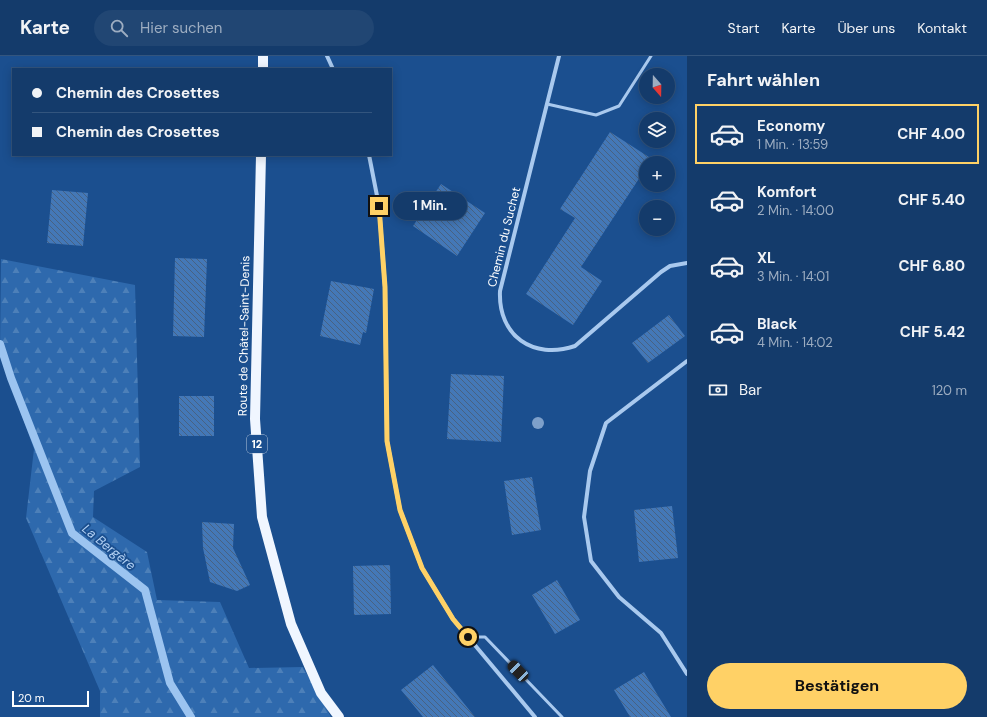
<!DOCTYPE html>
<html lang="de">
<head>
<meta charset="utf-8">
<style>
	:root { --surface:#143b6b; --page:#214673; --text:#f1f3f6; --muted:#9dadc1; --line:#33557e; --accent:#ffd166 }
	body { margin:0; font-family:"DM Sans",sans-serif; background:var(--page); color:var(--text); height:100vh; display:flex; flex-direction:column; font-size:15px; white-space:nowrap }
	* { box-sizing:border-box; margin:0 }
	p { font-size:13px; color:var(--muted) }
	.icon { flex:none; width:22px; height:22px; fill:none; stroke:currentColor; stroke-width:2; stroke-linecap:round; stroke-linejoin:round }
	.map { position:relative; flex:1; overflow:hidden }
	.sheet { display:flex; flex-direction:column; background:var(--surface); width:300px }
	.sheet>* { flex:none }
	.top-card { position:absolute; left:12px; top:12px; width:380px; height:88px; border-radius:0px; box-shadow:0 2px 10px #0003,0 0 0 1px var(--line); display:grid; align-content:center; height:88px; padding:0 20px; background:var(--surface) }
	.needle { width:26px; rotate:160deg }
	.tools { position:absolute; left:639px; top:12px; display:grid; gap:8px }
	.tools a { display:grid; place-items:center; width:36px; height:36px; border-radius:50%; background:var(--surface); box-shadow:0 2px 10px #0003,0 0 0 1px var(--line); font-size:20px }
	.scale { position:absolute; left:12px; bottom:10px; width:77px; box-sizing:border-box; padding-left:4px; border:2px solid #fff; border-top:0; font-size:11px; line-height:14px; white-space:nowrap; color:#fff; -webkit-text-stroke:3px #1b4f8f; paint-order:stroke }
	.end { position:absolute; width:18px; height:18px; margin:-9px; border:5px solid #ffd166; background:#111; box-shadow:0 0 0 2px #111 }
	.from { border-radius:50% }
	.bubble { position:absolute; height:28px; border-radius:14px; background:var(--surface); box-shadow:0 2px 10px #0003,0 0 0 1px var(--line); font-size:13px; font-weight:700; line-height:28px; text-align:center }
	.car { position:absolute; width:12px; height:24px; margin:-12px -6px; border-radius:5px; box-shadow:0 0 3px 1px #0007; background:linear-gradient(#222 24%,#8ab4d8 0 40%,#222 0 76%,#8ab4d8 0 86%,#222 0) }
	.top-card b { display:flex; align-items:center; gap:14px; height:38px; font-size:15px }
	.top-card b+b { border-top:1px solid var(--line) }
	.top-card i { width:10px; height:10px; background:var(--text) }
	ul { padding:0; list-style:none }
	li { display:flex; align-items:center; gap:12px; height:60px; margin:0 8px 6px; padding:0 12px; border:2px solid transparent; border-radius:0px }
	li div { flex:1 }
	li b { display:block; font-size:15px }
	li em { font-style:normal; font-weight:700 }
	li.current { border-color:var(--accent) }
	li>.icon { width:36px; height:36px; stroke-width:1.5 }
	h2 { padding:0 20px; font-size:18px; line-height:48px }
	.pay { display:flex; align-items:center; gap:10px; height:44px; padding:0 20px; font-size:15px }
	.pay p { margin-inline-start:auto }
	.primary-button { display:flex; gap:8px; margin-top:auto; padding:8px 20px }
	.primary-button a { flex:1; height:46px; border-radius:24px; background:var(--accent); color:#111; font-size:16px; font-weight:700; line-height:46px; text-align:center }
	header { display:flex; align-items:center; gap:24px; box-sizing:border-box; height:56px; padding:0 20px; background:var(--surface); border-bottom:1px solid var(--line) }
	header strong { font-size:19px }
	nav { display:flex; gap:22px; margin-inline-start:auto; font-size:14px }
	.search { width:280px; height:36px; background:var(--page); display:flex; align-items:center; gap:10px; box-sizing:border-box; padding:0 14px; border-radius:22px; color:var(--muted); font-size:15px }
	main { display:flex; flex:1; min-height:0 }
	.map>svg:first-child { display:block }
</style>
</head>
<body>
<header>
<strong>Karte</strong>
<div class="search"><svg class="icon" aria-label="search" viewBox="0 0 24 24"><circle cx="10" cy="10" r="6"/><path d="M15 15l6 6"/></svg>Hier suchen</div>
<nav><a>Start</a><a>Karte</a><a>Über uns</a><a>Kontakt</a></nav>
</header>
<main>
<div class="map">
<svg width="687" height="661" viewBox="0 0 687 661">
	<defs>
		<pattern id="forest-firs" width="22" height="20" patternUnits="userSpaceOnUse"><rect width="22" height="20" fill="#2e69ad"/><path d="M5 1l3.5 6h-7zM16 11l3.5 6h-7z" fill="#4d80b9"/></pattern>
		<pattern id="building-back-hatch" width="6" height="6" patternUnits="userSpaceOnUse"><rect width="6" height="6" fill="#4478b7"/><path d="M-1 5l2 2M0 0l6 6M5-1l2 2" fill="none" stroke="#486282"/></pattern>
	</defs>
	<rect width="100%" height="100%" fill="#1b4f8f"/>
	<path fill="url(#forest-firs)" d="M1 203 135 229 140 411 94 435 93 461 147 496 157 544 220 546 249 612 303 611 331 661H100V635L26 462 34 393 0 300Z"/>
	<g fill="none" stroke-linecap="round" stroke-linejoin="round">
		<path stroke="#9cc4f0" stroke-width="8" d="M0 288 11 322 72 477 145 534 170 627 191 661"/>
	</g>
	<path fill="url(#building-back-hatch)" d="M610 76 652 103 649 107H646V112L581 211 602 225 573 269 526 238 575 162 560 153Z
		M441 128 485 157 457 200 413 170Z
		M52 134 88 137 83 190 47 187Z
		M175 202 207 203 204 281 173 280Z
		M331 225 374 233 366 277 363 276 360 289 320 280Z
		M669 259 685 280 648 307 632 287Z
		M451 318 504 320 501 386 447 383Z
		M179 340H214V380H179Z
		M532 421 541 474 512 479 504 425Z
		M672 450 678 502 639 506 634 454Z
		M202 466 234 468 233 492 250 529 237 535 210 526 203 492Z
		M390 509 391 558 354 559 353 510Z
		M557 524 580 564 555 578 532 539Z
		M433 609 475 661H423L401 634Z
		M644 616 657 638 671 661H630L614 634Z"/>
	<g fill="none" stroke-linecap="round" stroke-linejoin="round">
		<path stroke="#a9c9ee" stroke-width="3" d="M547 48 596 59 619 50 651 0
			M468 581H485L562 661"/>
		<path stroke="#a9c9ee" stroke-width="4" d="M327 0 333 13
			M559 0 500 235C498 280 533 304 575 290L661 216 670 210 687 207
			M369 99 379 150 385 231 387 385 400 454 422 512 453 563 535 661
			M687 305 606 367 590 415 584 461 591 505 619 541 661 577 687 618"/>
		<path stroke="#f0f6ff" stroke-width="10" d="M263 13V0
			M261 99 255 363 262 461 291 568 321 637 339 661"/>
	</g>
	<circle fill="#7ea0ca" cx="538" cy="367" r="6"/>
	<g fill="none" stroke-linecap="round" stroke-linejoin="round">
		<path stroke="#ffd166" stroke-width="5" d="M379 150 385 231 387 385 400 454 422 512 453 563 468 581"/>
	</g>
	<g text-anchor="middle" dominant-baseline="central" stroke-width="3.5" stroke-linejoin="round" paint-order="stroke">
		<rect fill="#1b4f8f" stroke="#bbcadd" stroke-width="1" x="247" y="379" width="20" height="18" rx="3"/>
		<g font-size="11" font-weight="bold" fill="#fff">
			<text x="257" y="388">12</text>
		</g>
		<g font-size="12" fill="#fff" stroke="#1b4f8f">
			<text transform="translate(504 181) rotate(-76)">Chemin du Suchet</text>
			<text transform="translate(244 280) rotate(-89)">Route de Châtel-Saint-Denis</text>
		</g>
		<g font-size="13" font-style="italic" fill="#b5d3f5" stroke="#1b4f8f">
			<text transform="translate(109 491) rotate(39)">La Bergère</text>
		</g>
	</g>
</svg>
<div class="tools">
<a><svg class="needle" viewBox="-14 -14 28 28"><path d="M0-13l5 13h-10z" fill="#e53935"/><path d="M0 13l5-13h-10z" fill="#9dadc1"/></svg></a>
<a><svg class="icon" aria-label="layers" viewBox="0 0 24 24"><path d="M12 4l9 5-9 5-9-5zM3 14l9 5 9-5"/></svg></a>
<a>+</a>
<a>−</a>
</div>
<div class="scale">20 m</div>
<i class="end from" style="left:468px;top:581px"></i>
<i class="end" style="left:379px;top:150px"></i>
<div class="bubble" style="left:393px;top:136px;width:74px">1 Min.</div>
<i class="car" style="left:518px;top:615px;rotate:316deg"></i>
<div class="top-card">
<b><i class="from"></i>Chemin des Crosettes</b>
<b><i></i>Chemin des Crosettes</b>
</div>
</div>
<section class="sheet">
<h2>Fahrt wählen</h2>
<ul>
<li class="current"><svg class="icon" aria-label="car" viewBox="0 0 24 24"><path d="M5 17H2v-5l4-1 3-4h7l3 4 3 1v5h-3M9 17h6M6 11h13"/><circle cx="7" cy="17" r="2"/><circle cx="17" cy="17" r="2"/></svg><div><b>Economy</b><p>1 Min. · 13:59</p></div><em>CHF 4.00</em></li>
<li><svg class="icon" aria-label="car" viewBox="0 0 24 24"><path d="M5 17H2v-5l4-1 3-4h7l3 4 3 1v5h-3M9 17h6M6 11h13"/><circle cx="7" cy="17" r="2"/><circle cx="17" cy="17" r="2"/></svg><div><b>Komfort</b><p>2 Min. · 14:00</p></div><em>CHF 5.40</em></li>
<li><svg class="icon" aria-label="car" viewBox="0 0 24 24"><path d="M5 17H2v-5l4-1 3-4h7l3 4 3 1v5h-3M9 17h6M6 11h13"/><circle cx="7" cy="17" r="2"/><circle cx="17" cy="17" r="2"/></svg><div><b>XL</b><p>3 Min. · 14:01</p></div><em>CHF 6.80</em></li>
<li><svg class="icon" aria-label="car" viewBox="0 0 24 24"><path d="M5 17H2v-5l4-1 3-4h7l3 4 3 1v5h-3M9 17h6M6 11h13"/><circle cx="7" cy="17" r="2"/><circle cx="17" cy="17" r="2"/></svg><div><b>Black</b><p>4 Min. · 14:02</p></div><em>CHF 5.42</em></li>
</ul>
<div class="pay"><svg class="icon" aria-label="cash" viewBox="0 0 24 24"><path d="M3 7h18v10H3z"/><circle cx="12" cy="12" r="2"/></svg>Bar<p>120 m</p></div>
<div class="primary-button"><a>Bestätigen</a></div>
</section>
</main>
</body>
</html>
